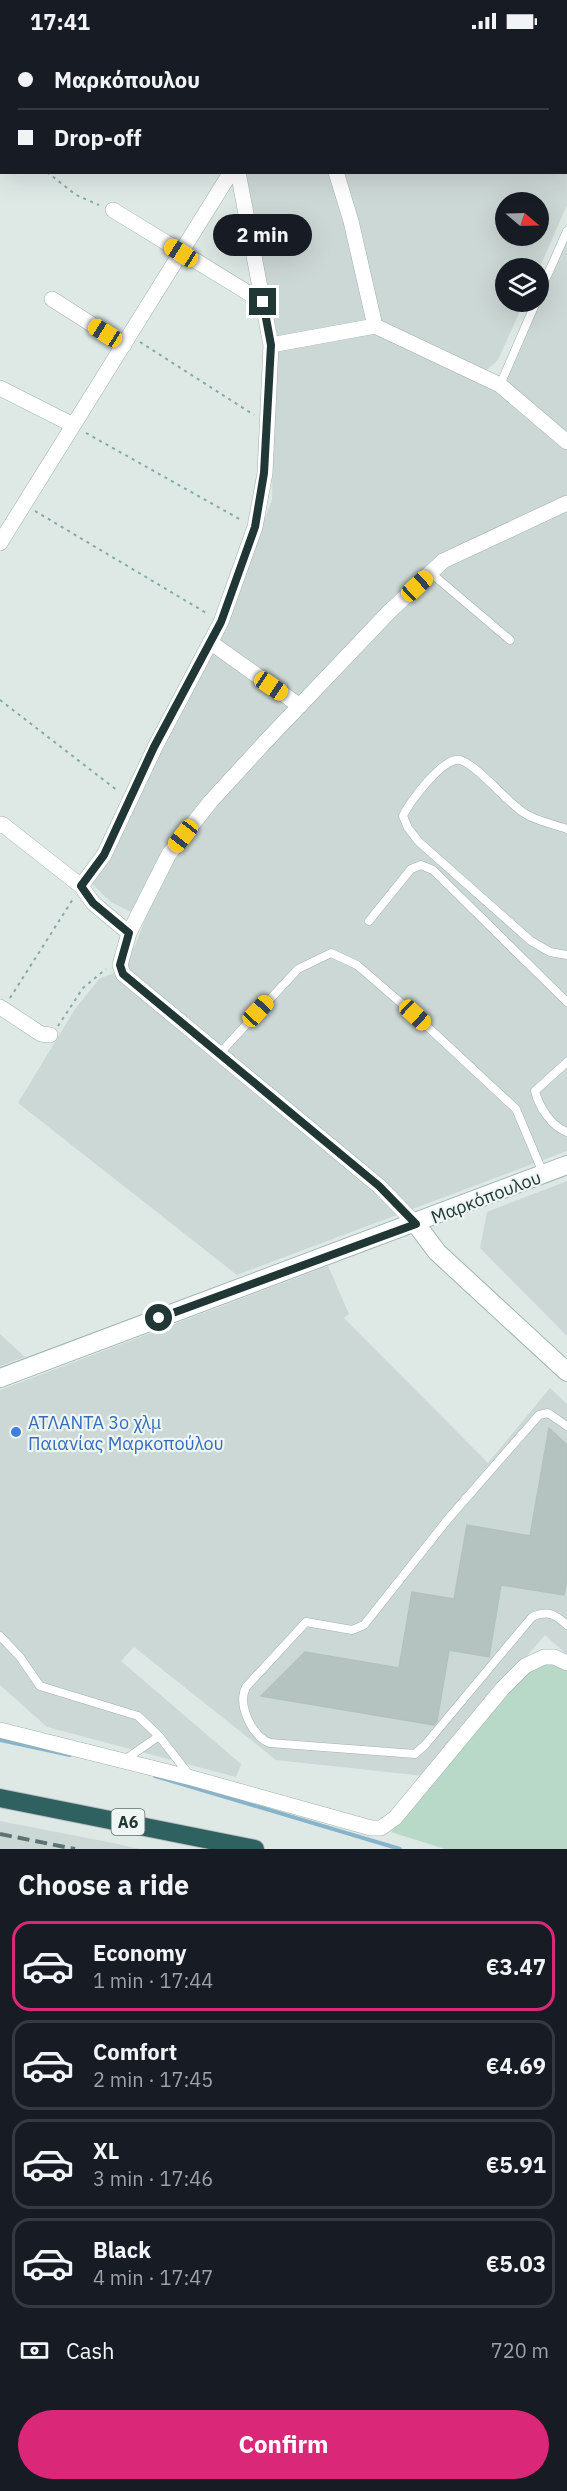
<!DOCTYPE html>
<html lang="en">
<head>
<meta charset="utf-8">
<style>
	:root { --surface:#171b24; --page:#242831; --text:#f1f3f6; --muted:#9ea1a6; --line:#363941; --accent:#db2777 }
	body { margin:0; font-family:"IBM Plex Sans",sans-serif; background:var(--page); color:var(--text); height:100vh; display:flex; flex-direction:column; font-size:22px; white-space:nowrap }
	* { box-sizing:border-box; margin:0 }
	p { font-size:20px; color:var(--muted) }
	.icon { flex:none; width:33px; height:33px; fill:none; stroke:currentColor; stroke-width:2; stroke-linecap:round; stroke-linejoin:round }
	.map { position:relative; height:1807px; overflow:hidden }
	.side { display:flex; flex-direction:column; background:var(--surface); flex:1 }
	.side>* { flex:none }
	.hud { position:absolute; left:0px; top:0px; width:567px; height:132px; box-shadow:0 6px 24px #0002; display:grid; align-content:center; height:132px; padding:0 18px; background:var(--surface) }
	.needle { width:39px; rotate:109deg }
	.fabs { position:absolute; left:495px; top:150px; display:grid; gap:12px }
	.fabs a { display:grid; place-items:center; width:54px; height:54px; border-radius:50%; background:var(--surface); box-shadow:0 6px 24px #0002; font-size:30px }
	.end { position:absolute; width:27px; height:27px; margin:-14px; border:8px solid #213735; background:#fff; box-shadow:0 0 0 3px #fff }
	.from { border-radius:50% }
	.bubble { position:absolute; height:42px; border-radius:21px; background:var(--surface); box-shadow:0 6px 24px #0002; font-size:20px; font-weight:700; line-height:42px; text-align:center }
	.car { position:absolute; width:18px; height:36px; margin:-18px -9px; border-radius:8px; box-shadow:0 0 4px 2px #0007; background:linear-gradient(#f5c518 24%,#345 0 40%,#f5c518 0 76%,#345 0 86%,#f5c518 0) }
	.hud b { display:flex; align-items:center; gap:21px; height:57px; font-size:22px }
	.hud b+b { border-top:2px solid var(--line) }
	.hud i { width:15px; height:15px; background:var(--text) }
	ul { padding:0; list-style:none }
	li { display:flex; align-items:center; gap:18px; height:90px; margin:0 12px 9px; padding:0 6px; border:3px solid var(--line); border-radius:18px }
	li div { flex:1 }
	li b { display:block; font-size:22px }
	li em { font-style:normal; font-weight:700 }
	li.on { border-color:var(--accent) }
	li>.icon { width:54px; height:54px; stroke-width:1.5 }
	h2 { padding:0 18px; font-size:27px; line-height:72px }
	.pay { display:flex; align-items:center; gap:15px; height:66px; padding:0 18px; font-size:22px }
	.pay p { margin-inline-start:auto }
	.cta { display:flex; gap:12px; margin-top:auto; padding:12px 18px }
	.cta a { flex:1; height:69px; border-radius:36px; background:var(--accent); color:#fff; font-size:24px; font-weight:700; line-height:69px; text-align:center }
	.status { display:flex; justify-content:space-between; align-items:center; height:42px; padding:0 30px; background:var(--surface); direction:ltr }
	.status svg { height:16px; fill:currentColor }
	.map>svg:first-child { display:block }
</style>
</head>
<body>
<div class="status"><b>17:41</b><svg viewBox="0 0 49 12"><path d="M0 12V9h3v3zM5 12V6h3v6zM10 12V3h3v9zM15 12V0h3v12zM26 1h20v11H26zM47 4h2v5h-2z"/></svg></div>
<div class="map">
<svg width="567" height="1807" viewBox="0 0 567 1807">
	<rect width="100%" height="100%" fill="#dee9e6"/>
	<path fill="#ccd8d5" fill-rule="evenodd" d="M205 0H392L391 2Z
		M566 18 567 163 539 227 506 226V260H524L498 318 482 332 375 276 341 131 566 130ZM506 160H538V194H506Z
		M245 131H332L370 282 274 299Z
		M567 192V390L509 343 507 335Z
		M375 287 499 346 567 404V1109L237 1233 18 1061 75 967 100 936 115 931 135 904 145 877 111 860 90 840 226 578 272 458 275 305Z
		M567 1139V1294L480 1206 487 1170Z
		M328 1224 349 1272 344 1276 488 1421 550 1346 567 1362V1613L545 1593 424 1734 276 1718 134 1605 121 1619 241 1722 236 1735 47 1685 0 1643V1348Z
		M0 1292 25 1315 0 1324Z
		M0 1779 113 1801 140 1807H0Z"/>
	<path fill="#b8d9c7" d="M540 1619 567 1625V1807H445L391 1790 515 1638Z"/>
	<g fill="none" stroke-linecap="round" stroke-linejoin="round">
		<path stroke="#88b4cb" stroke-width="4" d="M0 1698 70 1713
			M155 1734 400 1807"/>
	</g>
	<path fill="#b4c3bf" stroke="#b1c2be" stroke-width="1.5" d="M549 1386 567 1403V1538L564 1553 501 1543 489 1615 449 1608 437 1679 434 1683 261 1654 305 1610 399 1626 412 1550 454 1557 467 1483 530 1494Z"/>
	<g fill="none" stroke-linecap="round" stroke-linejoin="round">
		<g stroke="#a2b0ad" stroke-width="9">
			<path id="lane" d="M538 254 567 189
				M500 343 536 260
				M431 531 510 598
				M567 787C553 782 536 779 524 771 506 759 477 723 460 718 444 714 409 760 403 774L408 786 419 800 531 899 550 910 567 913
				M369 879 411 827 421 823 433 828 567 960
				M219 1012 298 927 331 911 357 923 415 973 516 1067 543 1131
				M567 1020 535 1049C539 1065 551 1084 567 1090
				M567 1384 548 1371 539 1373 448 1477 364 1583 352 1588 306 1580 246 1645C237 1663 252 1694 270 1701L415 1712 425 1703 532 1575C548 1568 555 1572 567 1583
				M0 1594 20 1615 40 1644 138 1674 159 1694
				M123 1719 159 1694 191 1735"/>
		</g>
		<g stroke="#a2b0ad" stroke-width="16">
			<path id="street" d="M183 0 185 2
				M543 0 546 2
				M395 2V0
				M566 12 567 13
				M336 130 351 179 375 284
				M113 168 263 260
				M52 257 124 303
				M271 303 375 284 500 343 567 400
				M0 346 73 383
				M0 501 231 130
				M210 600 300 664
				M0 784 2 782 81 844 93 861 129 891
				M81 844 104 813 155 705 221 580 255 485 265 431 271 303 238 130
				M0 965 41 992 50 993
				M416 1182 379 1144 123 932 120 923 129 891 169 812 211 759 267 698 389 570 443 519 567 461
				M0 1688 192 1736 371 1786H381L395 1776 503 1646 525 1624 544 1615H554L567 1621"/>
		</g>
		<g stroke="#9eb4b0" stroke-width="20">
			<path id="secondary" d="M416 1182 437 1210 567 1330
				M0 1336 567 1123"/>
		</g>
		<g stroke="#bcc3c2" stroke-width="20">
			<path id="highway" d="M0 1756 255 1807"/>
		</g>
		<path stroke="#80aaa5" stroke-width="2" stroke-dasharray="3 4.5" stroke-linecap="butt" d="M0 19 2 20
			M0 110 2 111
			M47 130 76 153 99 163
			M140 300 254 373
			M86 391 243 479
			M35 469 208 572
			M0 658 118 749
			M10 956 73 857
			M58 984 83 946 106 927"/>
		<use href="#lane" stroke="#fff" stroke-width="8"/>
		<use href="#street" stroke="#fff" stroke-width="15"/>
		<use href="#secondary" stroke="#fff" stroke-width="18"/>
		<use href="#highway" stroke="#2e6160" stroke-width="18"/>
		<path stroke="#5b7371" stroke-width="4" stroke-dasharray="12 6" stroke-linecap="butt" d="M0 1792 75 1807"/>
	</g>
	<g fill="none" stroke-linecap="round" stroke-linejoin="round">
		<path stroke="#213735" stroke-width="8" d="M159 1276 416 1182 379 1144 123 932 120 923 129 891 93 861 81 844 104 813 154 705 221 580 255 485 264 431 271 303 263 260"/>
	</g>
	<circle fill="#3f7fe0" stroke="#eef6f3" stroke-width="2" cx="16" cy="1390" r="6"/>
	<g text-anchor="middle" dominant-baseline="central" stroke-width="4.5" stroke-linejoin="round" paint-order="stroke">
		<rect fill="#eef6f3" stroke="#5e706e" stroke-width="1.5" x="111.5" y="1767" width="33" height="26" rx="4.5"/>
		<g font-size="16" font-weight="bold" fill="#213735">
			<text x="128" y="1780">Α6</text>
		</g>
		<g font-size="18" fill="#213735" stroke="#eef6f3">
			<text transform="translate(486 1155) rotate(-21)">Μαρκόπουλου</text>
		</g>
		<g font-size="18" fill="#366cbe" stroke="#eef6f3" text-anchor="start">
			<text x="28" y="1380">ΑΤΛΑΝΤΑ 3ο χλμ<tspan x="28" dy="21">Παιανίας Μαρκοπούλου</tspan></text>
		</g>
	</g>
</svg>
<div class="fabs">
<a><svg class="needle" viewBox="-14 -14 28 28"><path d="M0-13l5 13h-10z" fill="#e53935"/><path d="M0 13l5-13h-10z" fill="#9ea1a6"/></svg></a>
<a><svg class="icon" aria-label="layers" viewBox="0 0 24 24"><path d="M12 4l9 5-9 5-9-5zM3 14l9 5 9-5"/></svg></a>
</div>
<i class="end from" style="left:159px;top:1276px"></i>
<i class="end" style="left:263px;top:260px"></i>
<div class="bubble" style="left:213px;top:172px;width:99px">2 min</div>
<i class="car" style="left:181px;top:211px;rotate:302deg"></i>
<i class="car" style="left:105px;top:291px;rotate:302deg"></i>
<i class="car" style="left:417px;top:544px;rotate:47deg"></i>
<i class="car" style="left:271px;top:644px;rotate:124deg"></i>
<i class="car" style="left:183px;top:794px;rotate:218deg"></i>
<i class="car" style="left:258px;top:969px;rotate:43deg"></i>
<i class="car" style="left:415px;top:973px;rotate:133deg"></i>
<div class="hud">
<b><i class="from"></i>Μαρκόπουλου</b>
<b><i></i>Drop-off</b>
</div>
</div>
<section class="side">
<h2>Choose a ride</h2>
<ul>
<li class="on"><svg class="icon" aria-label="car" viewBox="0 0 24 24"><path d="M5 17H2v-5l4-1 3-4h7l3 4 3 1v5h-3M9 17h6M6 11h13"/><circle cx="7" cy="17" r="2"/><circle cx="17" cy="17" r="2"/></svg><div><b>Economy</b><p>1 min · 17:44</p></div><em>€3.47</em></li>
<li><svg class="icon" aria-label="car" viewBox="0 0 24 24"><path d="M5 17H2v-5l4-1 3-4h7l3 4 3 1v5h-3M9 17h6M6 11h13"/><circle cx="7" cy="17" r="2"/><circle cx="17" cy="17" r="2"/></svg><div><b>Comfort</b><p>2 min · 17:45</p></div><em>€4.69</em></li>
<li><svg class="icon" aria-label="car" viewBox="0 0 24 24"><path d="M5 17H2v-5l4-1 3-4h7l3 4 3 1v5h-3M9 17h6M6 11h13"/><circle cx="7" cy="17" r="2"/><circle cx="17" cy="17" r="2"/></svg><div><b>XL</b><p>3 min · 17:46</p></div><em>€5.91</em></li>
<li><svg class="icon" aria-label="car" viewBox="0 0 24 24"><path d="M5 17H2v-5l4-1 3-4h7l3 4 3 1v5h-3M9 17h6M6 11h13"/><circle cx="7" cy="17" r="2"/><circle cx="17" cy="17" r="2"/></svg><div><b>Black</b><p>4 min · 17:47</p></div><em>€5.03</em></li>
</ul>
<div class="pay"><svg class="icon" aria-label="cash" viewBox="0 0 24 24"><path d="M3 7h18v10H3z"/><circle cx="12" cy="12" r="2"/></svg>Cash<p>720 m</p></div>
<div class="cta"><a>Confirm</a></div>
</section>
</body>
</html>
